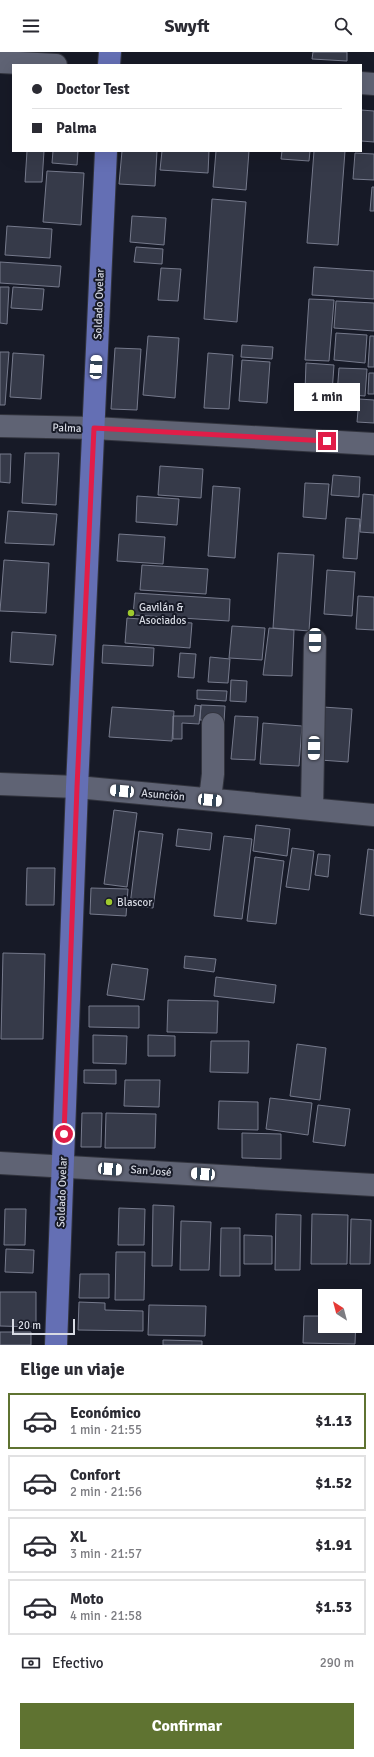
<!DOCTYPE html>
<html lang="es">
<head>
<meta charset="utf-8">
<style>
	:root { --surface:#fff; --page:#f2f2f3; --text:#2b2b33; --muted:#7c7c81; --line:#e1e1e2; --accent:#5f7331 }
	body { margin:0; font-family:Signika,sans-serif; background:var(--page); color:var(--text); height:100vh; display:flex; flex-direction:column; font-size:15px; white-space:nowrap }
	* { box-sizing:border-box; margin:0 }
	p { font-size:13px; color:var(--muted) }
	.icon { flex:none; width:22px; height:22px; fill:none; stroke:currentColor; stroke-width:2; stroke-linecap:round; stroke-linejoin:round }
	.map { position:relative; height:1293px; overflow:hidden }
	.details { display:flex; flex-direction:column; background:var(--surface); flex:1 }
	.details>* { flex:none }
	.guide { position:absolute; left:12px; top:12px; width:350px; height:88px; border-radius:0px; box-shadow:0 4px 16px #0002; display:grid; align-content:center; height:88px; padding:0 20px; background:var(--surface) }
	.needle { width:26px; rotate:324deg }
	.buttons { position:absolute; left:318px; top:1237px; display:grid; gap:8px }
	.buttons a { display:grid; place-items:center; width:44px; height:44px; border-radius:0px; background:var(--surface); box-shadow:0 4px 16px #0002; font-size:20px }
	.scale { position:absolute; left:12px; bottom:10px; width:63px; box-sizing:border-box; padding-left:4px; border:2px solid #d7dae3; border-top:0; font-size:11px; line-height:14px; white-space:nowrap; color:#d7dae3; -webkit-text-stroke:3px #171a27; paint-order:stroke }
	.end { position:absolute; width:18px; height:18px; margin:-9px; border:5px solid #e11d48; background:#fff; box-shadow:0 0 0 2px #fff }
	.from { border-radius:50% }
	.bubble { position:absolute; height:28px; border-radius:0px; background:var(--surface); box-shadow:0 4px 16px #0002; font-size:13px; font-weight:700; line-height:28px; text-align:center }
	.car { position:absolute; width:12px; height:24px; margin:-12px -6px; border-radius:5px; box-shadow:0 0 3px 1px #0007; background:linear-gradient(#fff 24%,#345 0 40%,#fff 0 76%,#345 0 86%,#fff 0) }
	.guide b { display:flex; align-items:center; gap:14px; height:38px; font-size:15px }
	.guide b+b { border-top:1px solid var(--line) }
	.guide i { width:10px; height:10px; background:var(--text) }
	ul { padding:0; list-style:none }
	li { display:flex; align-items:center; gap:12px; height:56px; margin:0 8px 6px; padding:0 12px; border:2px solid var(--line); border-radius:0px }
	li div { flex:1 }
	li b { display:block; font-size:15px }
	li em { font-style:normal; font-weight:700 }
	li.selected { border-color:var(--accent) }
	li>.icon { width:36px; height:36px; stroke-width:1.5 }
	h2 { padding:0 20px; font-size:18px; line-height:48px }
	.pay { display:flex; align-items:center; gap:10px; height:44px; padding:0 20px; font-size:15px }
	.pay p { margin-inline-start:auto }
	.button { display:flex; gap:8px; margin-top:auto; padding:8px 20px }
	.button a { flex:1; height:46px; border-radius:0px; background:var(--accent); color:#fff; font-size:16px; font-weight:700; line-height:46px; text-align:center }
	header { display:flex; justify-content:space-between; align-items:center; height:52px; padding:0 20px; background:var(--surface); font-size:18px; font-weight:700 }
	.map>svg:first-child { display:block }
</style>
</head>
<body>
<header><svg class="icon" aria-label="menu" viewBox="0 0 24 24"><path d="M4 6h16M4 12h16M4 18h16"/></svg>Swyft<svg class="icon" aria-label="search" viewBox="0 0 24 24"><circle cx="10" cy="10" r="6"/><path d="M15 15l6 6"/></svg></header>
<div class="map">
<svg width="374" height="1293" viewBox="0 0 374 1293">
	<rect width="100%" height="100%" fill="#171a27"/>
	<path fill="#363a49" stroke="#767a8c" d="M313 0H347V9L312 7Z
		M361 58 374 59V90L361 89Z
		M27 99H44L42 130H25Z
		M53 99H78L77 113 52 111Z
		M122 99H157L155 134 119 132Z
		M162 99H209L208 121 160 118Z
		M216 99H249L246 138 213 135Z
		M282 99H310L309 109 281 107Z
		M314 99H345L338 193 307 191Z
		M355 101 374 102V128L353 127Z
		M47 119 84 121 81 173 43 170Z
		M372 135H374V159H370Z
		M212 147 246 150 237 270 204 267Z
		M132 164 166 166 164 193 130 190Z
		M7 174 52 177 50 206 5 203Z
		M136 195 163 197 162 212 134 210Z
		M0 210 61 214 59 235 0 231Z
		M314 215 374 219V247L312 243Z
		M161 216 181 217 178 249 158 248Z
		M0 235H9L7 272 0 271Z
		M13 235 44 237 42 258 11 256Z
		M309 247 334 248 329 309 305 308Z
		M336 249 374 251V279L334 276Z
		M336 281 367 283 365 311 334 308Z
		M148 284 179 286 175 346 143 343Z
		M370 284H374V315H368Z
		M242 293 273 295 272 307 241 305Z
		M115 296 141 297 137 358 111 357Z
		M0 300H9L5 353H0Z
		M13 301 44 303 41 347 10 345Z
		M208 301 233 303 229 357 204 356Z
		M242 308 270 310 267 351 239 349Z
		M306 311 334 313 332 341 305 339Z
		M339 316 367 317 365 344 337 342Z
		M369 321H374V342H368Z
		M359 347 374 348V371L357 370Z
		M25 401H59L56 453 22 451Z
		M0 402H11L10 431 0 430Z
		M160 414 203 417 201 446 158 443Z
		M333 423 360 425 359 445 331 443Z
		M305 431 329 432 326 467 303 465Z
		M213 434 240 436 235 506 208 504Z
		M363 442 374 443V481L360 480Z
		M137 444 179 447 177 473 136 470Z
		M8 459 57 462 54 493 5 491Z
		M346 466 360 467 357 507 343 506Z
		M119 482 165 485 163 512 117 509Z
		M278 501 314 503 309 579 273 576Z
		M4 508 49 511 46 561 0 559Z
		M142 513 208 517 206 542 140 538Z
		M327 518 355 520 352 564 324 562Z
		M135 541 230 547 229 569 133 563Z
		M358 544 374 545V578L356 577Z
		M127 566 192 571 190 596 125 591Z
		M232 574 265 576 262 608 229 606Z
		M269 576 294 578 292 624 263 623Z
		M12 580 56 583 53 613 10 610Z
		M103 593 154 596 153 614 102 611Z
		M180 601 196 602 194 626 178 625Z
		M210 605 230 607 228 631 208 630Z
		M231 628 247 629 246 650 230 649Z
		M197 638 227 639 226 649 197 647Z
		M195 653 201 654 199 672 182 671V687H173V664H194Z
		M201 653 225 654 224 670 200 668Z
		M112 655 174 659 172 689 109 685Z
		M323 655 352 657 348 710 320 708Z
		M235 664 258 665 255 708 231 707Z
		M263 671 302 674 299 714 260 712Z
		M114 758 137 761 127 835 104 832Z
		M256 773 290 777 287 804 253 799Z
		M178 777 212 781 210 798 176 794Z
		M139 779 163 782 153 856 130 853Z
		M224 784 252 787 242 867 214 864Z
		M292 796 314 799 309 838 286 835Z
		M368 797 374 798V864L360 862Z
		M318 802 330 803 328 825 315 823Z
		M255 805 284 809 276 872 247 869Z
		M27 816H55L54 853H26Z
		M91 836 128 837 126 864 90 862Z
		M3 901 45 902 43 987H1Z
		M185 904 216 907 214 920 184 916Z
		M112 912 148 917 144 948 107 943Z
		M216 925 276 933 274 951 214 944Z
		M168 948 218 949 217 981 167 980Z
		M89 954H139V976L89 975Z
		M93 983 127 984 126 1012 93 1011Z
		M148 983 175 984V1004H148Z
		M211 989H249L248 1021 210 1020Z
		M297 992 326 996 320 1048 290 1044Z
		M84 1018H116V1032L84 1031Z
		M125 1028H160L159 1055 124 1054Z
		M270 1046 312 1051 308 1083 266 1077Z
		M219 1049 258 1050V1078L218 1077Z
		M318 1053 350 1057 345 1094 313 1090Z
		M82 1061H102L101 1095H81Z
		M106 1061 156 1062 155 1096H105Z
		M242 1081 281 1082V1107L242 1106Z
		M153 1153 174 1154 172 1214H152Z
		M119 1156 145 1157 144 1193H118Z
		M5 1157H26L25 1193H4Z
		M276 1162 301 1163 300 1218H275Z
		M312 1162 348 1163 347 1212H311Z
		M351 1167 371 1168 370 1212H350Z
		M181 1169 211 1170 209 1218H180Z
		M221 1176H240V1224H220Z
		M244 1183 272 1184V1212H244Z
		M6 1197 34 1198 33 1221 5 1220Z
		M116 1200H145L144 1248H115Z
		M80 1222H109V1246H79Z
		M0 1240H36V1275L0 1274Z
		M79 1250 105 1251V1258L143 1259V1279L78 1278Z
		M149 1253 206 1254 205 1284 148 1283Z
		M304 1264H325V1274H355L356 1265 355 1292 303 1291Z
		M0 1280H31V1293H0Z
		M163 1288 202 1289V1293H163Z"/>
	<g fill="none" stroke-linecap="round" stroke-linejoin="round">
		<g stroke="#32343e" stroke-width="24">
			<path id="minor" d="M0 10 56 13
				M361 31 374 32
				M0 374 94 376 374 392
				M0 732 77 735 374 763
				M210 747 213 722V672
				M312 757 315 588
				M0 1111 374 1133"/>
		</g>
		<g stroke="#32343e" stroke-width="24">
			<path id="major" d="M109 13 110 0
				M56 1293 77 735 106 99"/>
		</g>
		<use href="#minor" stroke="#5f6374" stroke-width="22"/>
		<use href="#major" stroke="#646fb4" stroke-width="22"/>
	</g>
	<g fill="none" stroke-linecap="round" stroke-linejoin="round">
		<path stroke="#e11d48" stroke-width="5" d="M64 1082 77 735 94 376 327 389"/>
	</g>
	<g fill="#9fca2e" stroke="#171a27" stroke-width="1.5">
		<circle cx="131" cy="561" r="4"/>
		<circle cx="109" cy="850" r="4"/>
	</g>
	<g text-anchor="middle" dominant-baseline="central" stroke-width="4" stroke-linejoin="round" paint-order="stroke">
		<g font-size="11" fill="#d7dae3" stroke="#171a27">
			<text transform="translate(99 252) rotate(-88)">Soldado Ovelar</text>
			<text transform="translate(67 376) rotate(2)">Palma</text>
			<text transform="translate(163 743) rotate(5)">Asunción</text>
			<text transform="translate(151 1119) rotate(4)">San José</text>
			<text transform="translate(62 1140) rotate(-88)">Soldado Ovelar</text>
		</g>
		<g font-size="11" fill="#d7dae3" stroke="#171a27" text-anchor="start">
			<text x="139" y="555">Gavilán &amp;<tspan x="139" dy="13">Asociados</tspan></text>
			<text x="117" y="850">Blascor</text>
		</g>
	</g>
</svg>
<div class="buttons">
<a><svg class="needle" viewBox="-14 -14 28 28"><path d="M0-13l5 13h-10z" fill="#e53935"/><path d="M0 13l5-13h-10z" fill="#7c7c81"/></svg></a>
</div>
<div class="scale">20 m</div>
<i class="end from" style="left:64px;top:1082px"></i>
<i class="end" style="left:327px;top:389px"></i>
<div class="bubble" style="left:294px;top:331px;width:66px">1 min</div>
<i class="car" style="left:96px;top:315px;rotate:3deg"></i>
<i class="car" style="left:315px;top:588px;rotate:181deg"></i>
<i class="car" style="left:314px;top:696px;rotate:181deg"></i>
<i class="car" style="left:122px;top:739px;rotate:275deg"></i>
<i class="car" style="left:210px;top:748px;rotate:95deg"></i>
<i class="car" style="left:110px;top:1117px;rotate:94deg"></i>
<i class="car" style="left:203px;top:1122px;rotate:274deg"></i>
<div class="guide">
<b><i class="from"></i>Doctor Test</b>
<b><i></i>Palma</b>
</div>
</div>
<section class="details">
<h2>Elige un viaje</h2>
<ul>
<li class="selected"><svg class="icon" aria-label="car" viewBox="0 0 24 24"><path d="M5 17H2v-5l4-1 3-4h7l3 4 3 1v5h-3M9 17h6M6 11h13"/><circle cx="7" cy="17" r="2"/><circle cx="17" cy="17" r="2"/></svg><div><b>Económico</b><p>1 min · 21:55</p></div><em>$1.13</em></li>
<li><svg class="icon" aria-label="car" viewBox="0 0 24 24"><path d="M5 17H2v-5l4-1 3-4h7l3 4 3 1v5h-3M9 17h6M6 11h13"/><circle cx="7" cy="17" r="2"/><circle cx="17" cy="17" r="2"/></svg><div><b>Confort</b><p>2 min · 21:56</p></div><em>$1.52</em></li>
<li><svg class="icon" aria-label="car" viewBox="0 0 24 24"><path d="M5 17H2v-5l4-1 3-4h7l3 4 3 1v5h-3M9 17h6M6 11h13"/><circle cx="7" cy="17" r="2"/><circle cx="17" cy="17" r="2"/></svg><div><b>XL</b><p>3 min · 21:57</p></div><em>$1.91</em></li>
<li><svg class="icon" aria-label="car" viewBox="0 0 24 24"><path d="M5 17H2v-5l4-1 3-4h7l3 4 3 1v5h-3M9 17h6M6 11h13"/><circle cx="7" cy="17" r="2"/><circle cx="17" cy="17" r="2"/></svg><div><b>Moto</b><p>4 min · 21:58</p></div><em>$1.53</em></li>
</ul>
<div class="pay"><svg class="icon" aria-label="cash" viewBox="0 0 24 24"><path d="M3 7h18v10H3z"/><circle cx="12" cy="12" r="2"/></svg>Efectivo<p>290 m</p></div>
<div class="button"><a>Confirmar</a></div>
</section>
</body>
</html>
